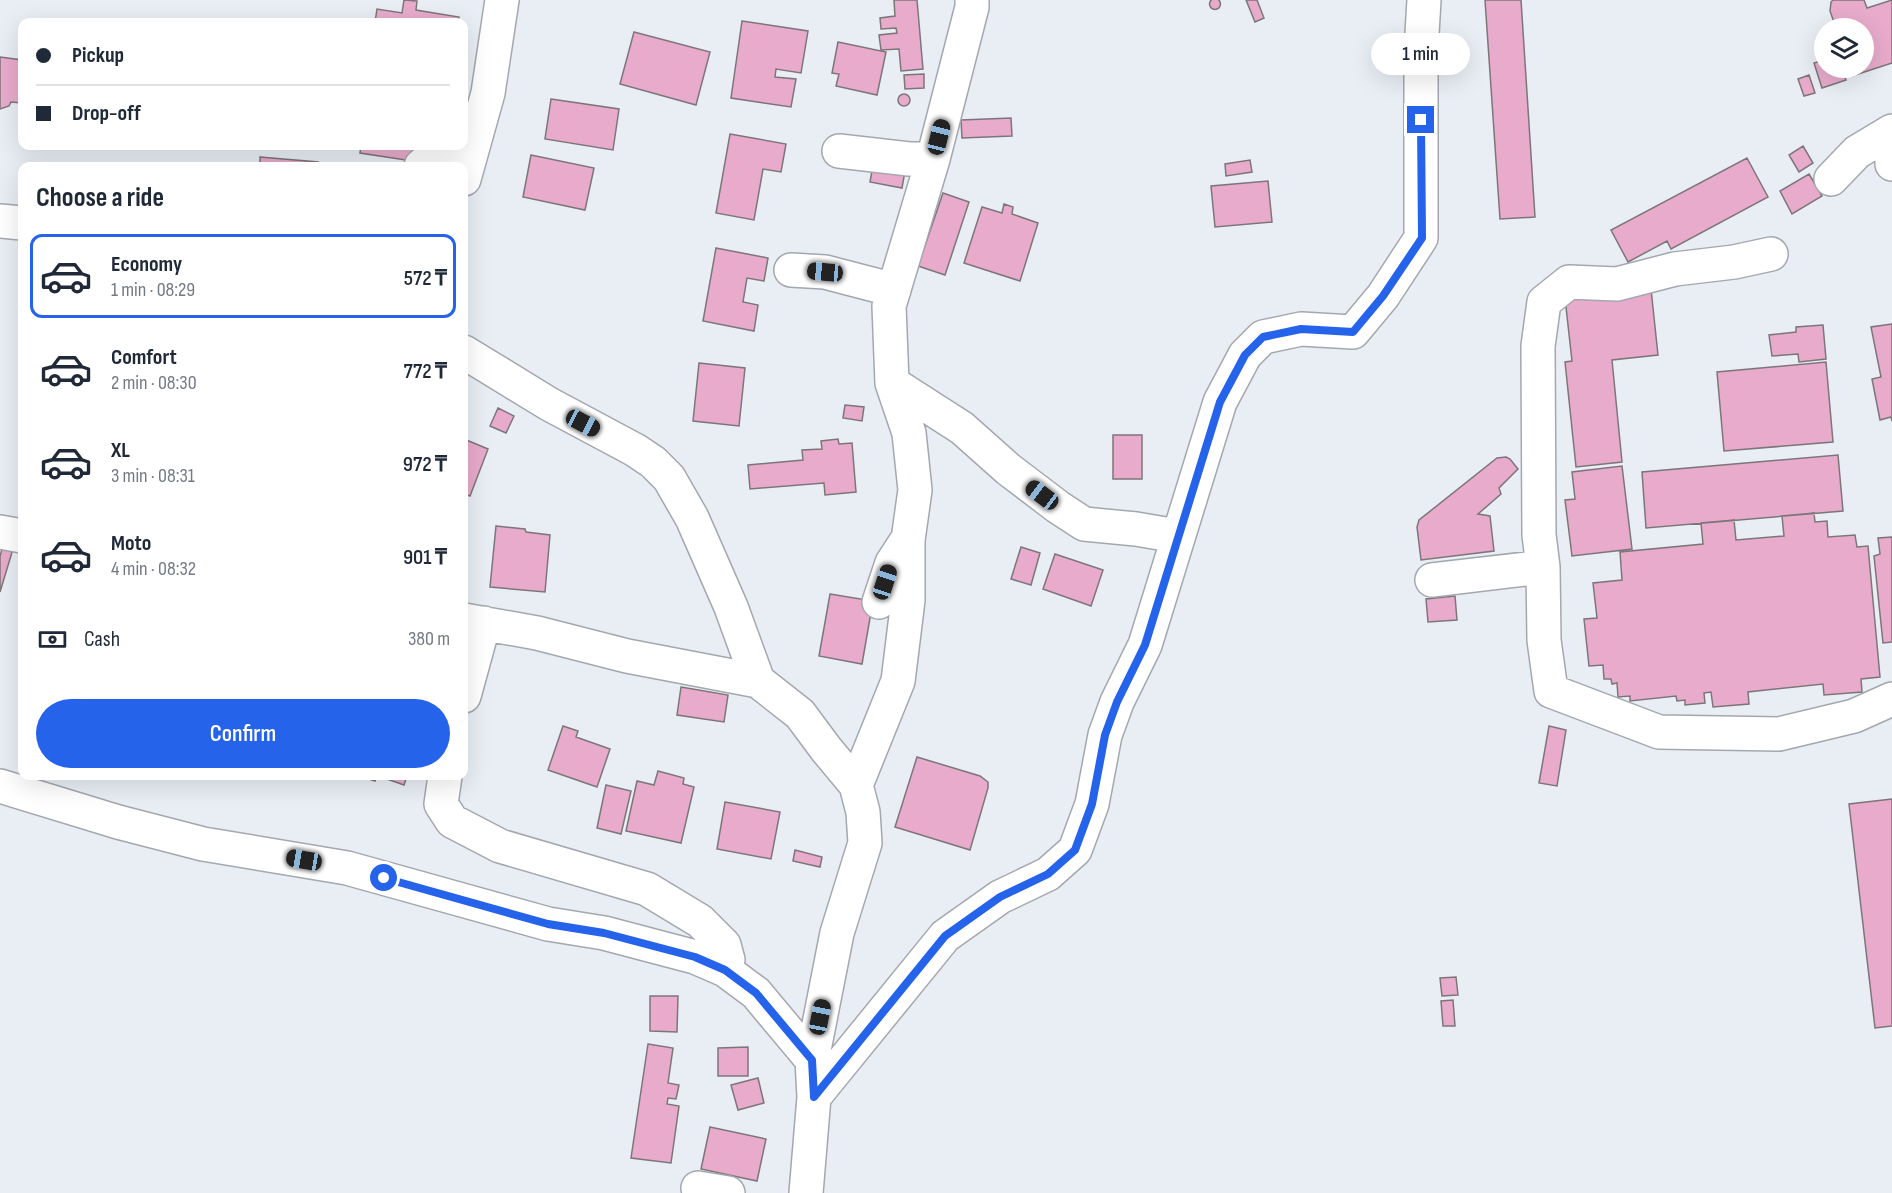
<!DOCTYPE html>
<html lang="en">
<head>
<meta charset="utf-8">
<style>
	:root { --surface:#fff; --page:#f6f6f7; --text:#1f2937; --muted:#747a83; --line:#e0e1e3; --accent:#2563eb }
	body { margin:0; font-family:"Sofia Sans Condensed",sans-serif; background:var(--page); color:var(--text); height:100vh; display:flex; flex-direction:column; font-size:22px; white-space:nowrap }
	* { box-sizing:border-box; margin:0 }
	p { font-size:20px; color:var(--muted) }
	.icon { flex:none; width:33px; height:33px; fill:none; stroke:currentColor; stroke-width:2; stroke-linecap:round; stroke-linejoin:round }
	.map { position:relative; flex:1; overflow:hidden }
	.drawer { position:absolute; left:18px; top:162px; width:450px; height:618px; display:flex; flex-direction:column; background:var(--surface); border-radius:12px; box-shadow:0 6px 24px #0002 }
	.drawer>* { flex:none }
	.top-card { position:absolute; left:18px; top:18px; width:450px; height:132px; border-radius:12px; box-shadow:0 6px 24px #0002; display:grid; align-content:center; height:132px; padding:0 18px; background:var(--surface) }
	.buttons { position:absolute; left:1814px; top:18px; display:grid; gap:12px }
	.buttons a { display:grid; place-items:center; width:60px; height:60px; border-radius:50%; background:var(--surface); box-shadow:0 6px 24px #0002; font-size:30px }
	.end { position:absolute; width:27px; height:27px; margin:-14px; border:8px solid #2563eb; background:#fff; box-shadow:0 0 0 3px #fff }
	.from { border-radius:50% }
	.bubble { position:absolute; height:42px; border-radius:21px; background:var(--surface); box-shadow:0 6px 24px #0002; font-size:20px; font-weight:600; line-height:42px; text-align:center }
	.car { position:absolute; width:18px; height:36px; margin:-18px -9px; border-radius:8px; box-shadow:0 0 4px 2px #0007; background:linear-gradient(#222 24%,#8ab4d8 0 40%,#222 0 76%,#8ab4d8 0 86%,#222 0) }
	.top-card b { display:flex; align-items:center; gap:21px; height:57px; font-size:22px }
	.top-card b+b { border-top:2px solid var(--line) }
	.top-card i { width:15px; height:15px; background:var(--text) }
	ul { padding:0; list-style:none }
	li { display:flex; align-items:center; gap:18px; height:84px; margin:0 12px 9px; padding:0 6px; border:3px solid transparent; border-radius:12px }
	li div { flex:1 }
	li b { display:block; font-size:22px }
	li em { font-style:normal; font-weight:600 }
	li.on { border-color:var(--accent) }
	li>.icon { width:54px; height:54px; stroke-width:1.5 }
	h2 { padding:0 18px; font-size:27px; line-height:72px }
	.pay { display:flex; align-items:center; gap:15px; height:66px; padding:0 18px; font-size:22px }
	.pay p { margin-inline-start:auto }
	.button { display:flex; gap:12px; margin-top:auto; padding:12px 18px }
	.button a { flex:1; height:69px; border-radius:36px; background:var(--accent); color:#fff; font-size:24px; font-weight:600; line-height:69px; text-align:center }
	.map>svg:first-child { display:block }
</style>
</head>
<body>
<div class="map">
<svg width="1892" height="1193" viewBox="0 0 1892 1193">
	<rect width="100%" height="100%" fill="#e9eef5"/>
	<path fill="#e8abcb" stroke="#7d7679" stroke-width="1.5" d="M1209.5 4a5.5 5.5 0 1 1 11 0a5.5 5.5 0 1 1-11 0Z
		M404 0 417 1 416 10 459 17 458 22H375L377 9 402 13Z
		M894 0H917L923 69 901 71 899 49 881 50 879 35 897 33 896 28 881 29 880 18 895 16Z
		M1246 0H1257L1264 18 1255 22Z
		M1485 0H1521L1535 217 1500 219Z
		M1833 0H1864L1867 8 1892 0V63L1852 76 1849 68H1863V28H1836L1830 11 1831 2Z
		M742 21 808 31 801 73 776 69 775 77 796 79 791 107 731 98Z
		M634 32 710 52 696 105 620 84Z
		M838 42 886 52 877 95 836 86 839 74 832 73Z
		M0 57 22 60V103L11 102 9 106 0 109Z
		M1824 60V68H1842L1846 80 1822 88 1814 63Z
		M924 74V88L905 89 904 75Z
		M1809 75 1815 93 1804 96 1798 79Z
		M898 100a6 6 0 1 1 12 0a6 6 0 1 1-12 0Z
		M551 99 619 109 613 150 545 139Z
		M1011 118 1012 136 962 138 961 120Z
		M730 134 786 144 781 172 763 169 754 220 716 213Z
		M361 146H414L412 161 360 153Z
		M1803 146 1813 163 1799 172 1789 155Z
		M531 155 594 168 585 210 523 197Z
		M260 157 318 162 317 166H260Z
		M1747 158 1768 197 1671 249 1667 241 1628 262 1611 230Z
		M1250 160 1252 172 1226 176 1225 164Z
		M873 165 905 171 902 188 870 182Z
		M1809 174 1822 196 1792 214 1780 191Z
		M1268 181 1272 222 1215 227 1211 186Z
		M943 193 969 202 945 275 918 266Z
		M1004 204 1013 207 1012 214 1038 223 1020 281 964 263 982 207 1002 213Z
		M716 248 768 258 764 281 747 278 743 302 758 305 754 331 703 321Z
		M1651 289 1658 355 1612 360 1622 462 1576 467 1565 362 1572 361 1565 298Z
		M1892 324V421L1891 417 1880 420 1872 379 1881 377 1871 327Z
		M1823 325 1826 359 1799 362 1798 354 1772 356 1769 335 1796 332V327Z
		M1826 362 1833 442 1724 451 1717 372Z
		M699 363 745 368 739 426 693 421Z
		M845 405 864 407 862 421 843 418Z
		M498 408 514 416 506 433 490 426Z
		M1113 435H1142V479H1113Z
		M464 439 488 449 470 496 464 494Z
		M838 439 839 444 852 443 856 492 825 495 824 483 750 489 748 465 803 460 802 450 822 449 821 441Z
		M1838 455 1843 511 1646 528 1642 472Z
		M1506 457 1510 459 1518 469 1499 488 1501 494 1478 514 1490 516 1494 551 1421 560 1417 527 1419 520 1497 458Z
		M1622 466 1632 549 1572 556 1565 500 1575 499 1572 472Z
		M1814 513 1815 522 1827 521 1828 537 1855 535 1857 547 1868 546 1880 677 1861 679 1862 692 1824 695 1823 684 1748 692 1749 704 1713 707 1711 692 1704 693 1705 703 1685 705V700L1677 701 1676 696 1630 701V696L1618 697 1617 683 1612 684 1611 679H1604L1603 665 1589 666 1584 619 1597 618 1593 583 1622 580 1620 552 1703 544 1701 523 1734 520 1736 540 1784 536 1782 516Z
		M496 526 525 529 526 532 550 535 545 592 490 587Z
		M1892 537V642L1883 643 1874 556 1880 554 1878 538Z
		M3 546 13 549 0 592V556Z
		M1021 547 1040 553 1031 585 1011 579Z
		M1055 554 1103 570 1091 606 1043 589Z
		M830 594 873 601 862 664 819 656Z
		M1455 596 1457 620 1428 622 1426 599Z
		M681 687 728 695 724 722 677 715Z
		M563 726 578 731 576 737 610 749 597 787 548 770Z
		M1549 726 1566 730 1557 786 1539 783Z
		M917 757 980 776 988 782V788L970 850 895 827Z
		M658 771 684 778 683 784 694 787 681 843 626 831 637 781 654 785Z
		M360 776H377L375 781Z
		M381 776H407L404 785 381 777Z
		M606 785 631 791 621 834 597 828Z
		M1892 799V1026L1875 1028 1849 804Z
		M725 802 780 812 771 859 717 849Z
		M795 850 822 857 820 867 793 861Z
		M1456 977 1458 995 1442 996 1440 978Z
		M650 996H678L677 1032 650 1031Z
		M1453 1000 1455 1026H1443L1441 1001Z
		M648 1044 673 1048 668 1083 679 1085 676 1099 668 1098 667 1104 679 1106 671 1163 631 1158Z
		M748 1047V1076H718V1048Z
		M758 1078 764 1103 738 1110 731 1085Z
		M710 1127 766 1139 757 1181 701 1169Z"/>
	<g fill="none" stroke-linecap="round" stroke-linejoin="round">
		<g stroke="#a3a8af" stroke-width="36">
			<path id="minor" d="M839 151 909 159H933
				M1892 157V164
				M421 166 444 146
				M464 179 488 93 502 0
				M1831 179 1857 152 1892 131
				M0 221 22 223
				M1771 254 1734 262 1675 269 1617 284 1569 282 1544 302 1538 346 1539 535 1543 567 1544 640 1551 691 1659 732 1779 734 1854 716 1892 699
				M791 270 825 272 894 290
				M464 352 549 404 635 450 653 462 669 478 692 518 731 607 758 681
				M892 383 962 428 1008 469 1058 507 1084 524 1136 529 1177 536
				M0 532 22 536
				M1432 580 1543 567
				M879 602 892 563 905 543
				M464 620 537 633 627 656 758 681 800 714 826 749 856 785 863 812 865 843 837 933 812 1060 814 1097 806 1193
				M464 696 484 623
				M445 776 441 804 452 821 500 846 647 889 700 921 724 945 728 960 725 970
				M856 785 898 681 908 600V540L915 490 909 433 892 383 889 306 933 159 972 7V0
				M0 786 118 822 203 844 347 868 548 924 604 933 695 957 725 970 756 993 812 1060
				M814 1097 945 936 1000 897 1048 874 1075 850 1092 804 1105 735 1117 702 1145 645 1220 402 1245 355 1263 337 1301 329 1353 332 1383 296 1421 238V50L1424 0
				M698 1188 728 1193"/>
		</g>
		<use href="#minor" stroke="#fff" stroke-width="33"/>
	</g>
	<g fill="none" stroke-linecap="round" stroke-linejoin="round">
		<path stroke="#2563eb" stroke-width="8" d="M384 878 548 924 604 933 695 957 725 970 756 993 812 1060 814 1097 945 936 1000 897 1048 874 1075 850 1092 804 1105 735 1117 702 1145 645 1220 402 1245 355 1263 337 1301 329 1353 332 1383 296 1422 238 1421 120"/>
	</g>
</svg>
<div class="buttons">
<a><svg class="icon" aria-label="layers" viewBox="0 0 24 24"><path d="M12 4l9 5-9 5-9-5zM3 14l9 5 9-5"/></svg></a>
</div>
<i class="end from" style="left:384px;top:878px"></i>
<i class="end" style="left:1421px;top:120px"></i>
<div class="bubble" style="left:1371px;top:33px;width:99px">1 min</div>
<i class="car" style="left:939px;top:137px;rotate:14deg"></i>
<i class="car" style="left:825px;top:272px;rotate:275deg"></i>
<i class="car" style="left:583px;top:423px;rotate:118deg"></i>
<i class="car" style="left:1042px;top:495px;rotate:307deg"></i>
<i class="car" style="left:885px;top:582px;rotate:18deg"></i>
<i class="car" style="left:304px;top:860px;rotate:280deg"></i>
<i class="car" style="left:820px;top:1017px;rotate:11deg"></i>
<div class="top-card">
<b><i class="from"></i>Pickup</b>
<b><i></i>Drop-off</b>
</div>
<section class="drawer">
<h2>Choose a ride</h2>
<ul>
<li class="on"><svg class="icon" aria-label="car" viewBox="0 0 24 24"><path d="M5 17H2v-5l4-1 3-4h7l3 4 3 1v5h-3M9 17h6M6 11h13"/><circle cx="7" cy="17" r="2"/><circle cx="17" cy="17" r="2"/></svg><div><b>Economy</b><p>1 min · 08:29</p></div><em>572 ₸</em></li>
<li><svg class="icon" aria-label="car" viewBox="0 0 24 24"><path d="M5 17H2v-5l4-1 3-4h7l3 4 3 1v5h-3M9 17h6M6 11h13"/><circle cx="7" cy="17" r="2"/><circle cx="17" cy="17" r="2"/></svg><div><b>Comfort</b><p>2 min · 08:30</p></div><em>772 ₸</em></li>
<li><svg class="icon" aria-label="car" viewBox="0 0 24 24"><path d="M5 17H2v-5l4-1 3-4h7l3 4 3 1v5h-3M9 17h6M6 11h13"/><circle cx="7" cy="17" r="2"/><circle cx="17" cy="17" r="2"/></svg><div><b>XL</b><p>3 min · 08:31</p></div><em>972 ₸</em></li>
<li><svg class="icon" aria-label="car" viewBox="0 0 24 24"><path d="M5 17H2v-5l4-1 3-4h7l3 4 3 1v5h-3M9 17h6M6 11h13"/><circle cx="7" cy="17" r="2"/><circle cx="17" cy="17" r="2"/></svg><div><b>Moto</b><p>4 min · 08:32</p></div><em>901 ₸</em></li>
</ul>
<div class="pay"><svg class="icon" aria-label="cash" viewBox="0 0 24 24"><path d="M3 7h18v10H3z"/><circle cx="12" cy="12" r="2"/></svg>Cash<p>380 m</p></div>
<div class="button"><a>Confirm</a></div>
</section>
</div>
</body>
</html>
